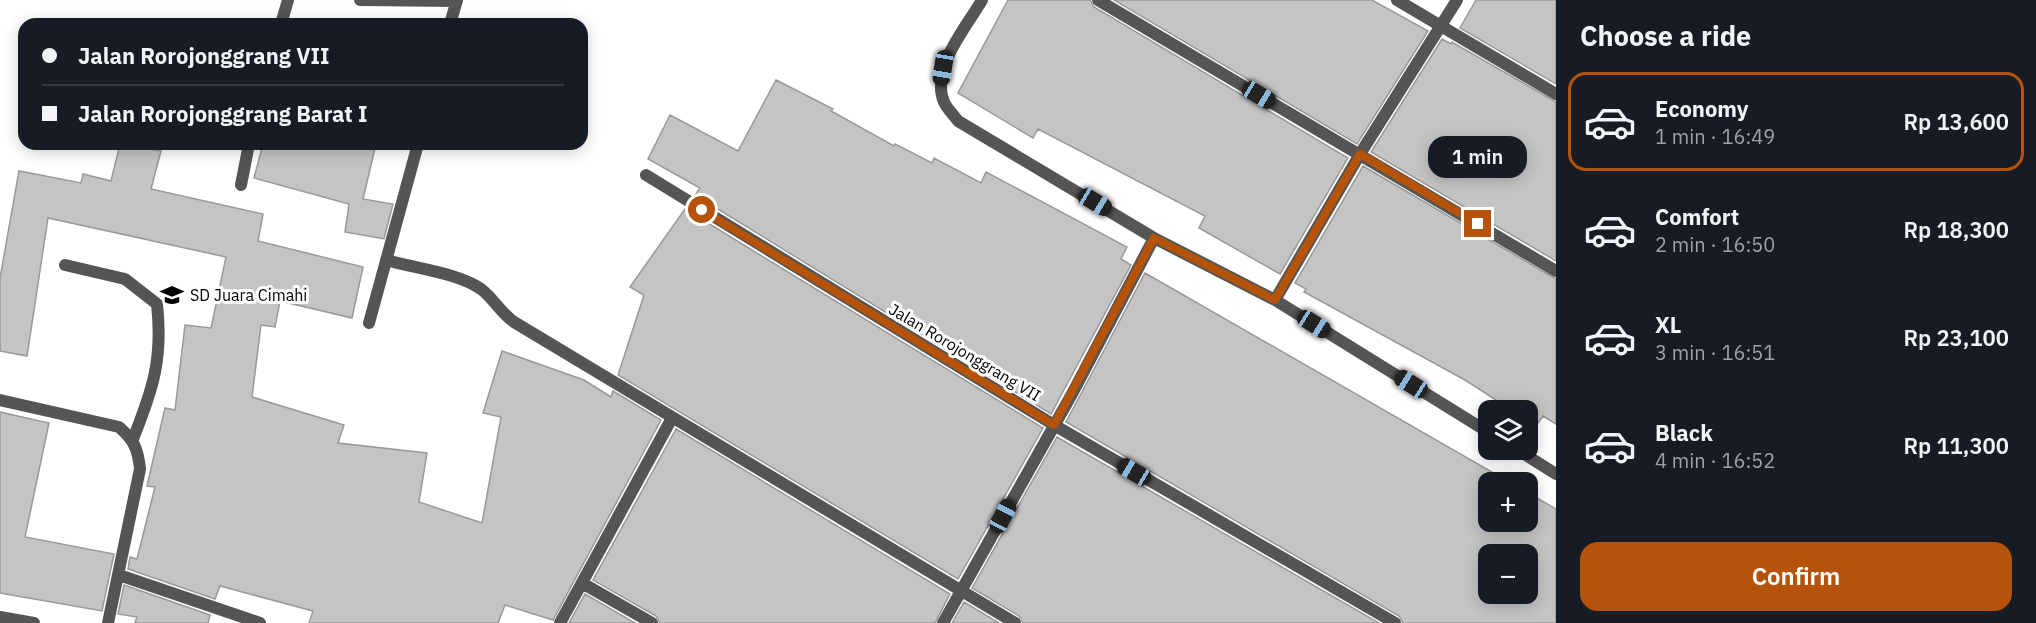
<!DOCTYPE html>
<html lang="en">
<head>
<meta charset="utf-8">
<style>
	:root { --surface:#171b24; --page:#20242c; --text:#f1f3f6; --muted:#9ea1a6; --line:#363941; --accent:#b45309 }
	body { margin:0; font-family:"IBM Plex Sans",sans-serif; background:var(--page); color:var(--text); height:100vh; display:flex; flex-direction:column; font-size:22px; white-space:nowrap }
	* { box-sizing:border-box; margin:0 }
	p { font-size:20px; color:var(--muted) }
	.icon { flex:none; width:33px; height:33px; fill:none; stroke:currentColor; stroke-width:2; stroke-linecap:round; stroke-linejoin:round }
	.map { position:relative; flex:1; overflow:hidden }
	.sheet { display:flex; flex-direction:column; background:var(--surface); width:480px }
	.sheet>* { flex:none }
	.top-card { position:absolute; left:18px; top:18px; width:570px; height:132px; border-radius:18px; box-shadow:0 3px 15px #0003; display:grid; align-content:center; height:132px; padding:0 24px; background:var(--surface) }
	.buttons { position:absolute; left:1478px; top:400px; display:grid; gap:12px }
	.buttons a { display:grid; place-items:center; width:60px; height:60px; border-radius:12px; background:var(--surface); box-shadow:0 3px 15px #0003; font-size:30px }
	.end { position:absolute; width:27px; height:27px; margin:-14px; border:8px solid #b45309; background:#fff; box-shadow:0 0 0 3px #fff }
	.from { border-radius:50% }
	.bubble { position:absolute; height:42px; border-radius:18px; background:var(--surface); box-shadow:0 3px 15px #0003; font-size:20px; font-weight:600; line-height:42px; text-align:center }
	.car { position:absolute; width:18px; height:36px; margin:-18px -9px; border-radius:8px; box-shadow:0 0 4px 2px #0007; background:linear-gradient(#222 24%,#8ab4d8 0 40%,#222 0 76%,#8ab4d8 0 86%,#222 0) }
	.top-card b { display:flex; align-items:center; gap:21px; height:57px; font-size:22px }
	.top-card b+b { border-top:2px solid var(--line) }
	.top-card i { width:15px; height:15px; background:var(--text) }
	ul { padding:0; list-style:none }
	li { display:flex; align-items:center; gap:18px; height:99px; margin:0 12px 9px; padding:0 12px; border:3px solid transparent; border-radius:18px }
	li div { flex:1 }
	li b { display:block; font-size:22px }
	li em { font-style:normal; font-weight:600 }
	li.current { border-color:var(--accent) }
	li>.icon { width:54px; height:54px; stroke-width:1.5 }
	h2 { padding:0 24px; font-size:27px; line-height:72px }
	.cta { display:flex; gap:12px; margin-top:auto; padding:12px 24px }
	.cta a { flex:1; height:69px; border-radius:18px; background:var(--accent); color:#fff; font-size:24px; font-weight:600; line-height:69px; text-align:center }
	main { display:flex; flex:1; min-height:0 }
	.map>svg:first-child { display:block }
</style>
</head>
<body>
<main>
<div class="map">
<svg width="1556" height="623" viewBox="0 0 1556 623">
	<rect width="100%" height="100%" fill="#fff"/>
	<path fill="#c4c4c4" stroke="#999" stroke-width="1.5" fill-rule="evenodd" d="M1008 0H1090L1094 7 1348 158 1280 274 1199 228 1205 216 1038 129 1033 138 958 93Z
		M1114 0H1372L1428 31 1357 144Z
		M1476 0H1556V84L1460 28Z
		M1442 39 1451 44 1452 42 1556 102V261L1371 152Z
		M776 80 833 109 831 111 894 146 895 144 932 163 934 158 981 183 986 172 1127 247 1121 259 1131 265 1051 414 695 195 700 188 648 159 670 115 738 151Z
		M120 144 161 151 151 189 263 214 258 241 363 267 352 318 280 301 275 327 261 325 252 397 344 425 338 443 427 453 419 502 482 523 501 417 483 413 502 351 584 380 611 397 613 391 661 420 553 620 505 605 498 623H309L313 611 220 586 215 599 128 569 130 557 137 559 155 487 147 486 165 408 175 410 185 325 211 328 226 257 48 218 27 356 0 351V278L19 171 81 183 83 174 111 181Z
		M263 144H376L363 199 393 204 384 239 345 232 349 204 254 178Z
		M1363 166 1556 279V424L1543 416 1536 426 1527 420V411H1513L1465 380 1304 292 1306 289 1295 283Z
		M685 209 1043 428 958 579 618 375 644 295 630 287Z
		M1145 273 1511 483H1488V522H1527V492L1556 509V623H1403L1399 616 1066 422ZM1488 555H1527V594H1488Z
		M0 412 49 423 25 537 114 554 102 611 0 593Z
		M676 429 950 594 935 623H660L656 616 593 580Z
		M1057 437 1379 623H1023L1019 616 972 588Z
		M124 585 210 615 208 623H135L137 617 118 614Z
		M585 594 635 623H569Z
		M964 602 999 623H952Z"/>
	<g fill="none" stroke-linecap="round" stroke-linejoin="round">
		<path stroke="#555" stroke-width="12" d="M360 0 457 1
			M982 0C966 28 930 68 944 102 947 109 954 115 958 121L1154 238 1275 300 1488 432
			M1098 0 1556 271
			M1397 0 1556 94
			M281 24 288 0
			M450 24 457 0
			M646 175 1054 425 1395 623
			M241 185 249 144
			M386 260C414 268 458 273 481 289 493 298 501 313 514 322L1015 623
			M65 265 125 279 157 304C163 359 153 389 133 439
			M1275 300 1360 154 1457 0
			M369 323 418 144
			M0 400 119 427C134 440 138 449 140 469L108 623
			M1518 450 1556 474
			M119 575 260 623
			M582 583 652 623
			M0 617 34 623
			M560 623 672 418
			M943 623 1072 394 1154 238"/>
	</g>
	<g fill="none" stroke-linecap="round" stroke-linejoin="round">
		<path stroke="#b45309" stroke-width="8" d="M702 210 1054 425 1154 238 1275 300 1360 154 1478 224"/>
	</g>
	<defs>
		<g id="school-bare" transform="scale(1.8)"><path d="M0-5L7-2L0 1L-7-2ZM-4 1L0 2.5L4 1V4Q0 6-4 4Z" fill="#000" stroke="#fff" stroke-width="2.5" paint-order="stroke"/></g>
	</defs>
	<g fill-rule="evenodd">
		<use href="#school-bare" x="172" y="295"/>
	</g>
	<g text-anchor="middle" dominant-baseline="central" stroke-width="6" stroke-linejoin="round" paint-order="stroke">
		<g font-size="16" fill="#000" stroke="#fff" text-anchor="start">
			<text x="190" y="295">SD Juara Cimahi</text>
		</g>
		<g font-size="16" fill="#000" stroke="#fff">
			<text transform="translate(965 352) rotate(31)">Jalan Rorojonggrang VII</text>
		</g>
	</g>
</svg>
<div class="buttons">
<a><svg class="icon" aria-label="layers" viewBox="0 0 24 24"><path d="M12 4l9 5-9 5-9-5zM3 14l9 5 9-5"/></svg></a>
<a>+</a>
<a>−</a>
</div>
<i class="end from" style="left:702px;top:210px"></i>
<i class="end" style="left:1478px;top:224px"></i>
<div class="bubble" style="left:1428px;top:136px;width:99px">1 min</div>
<i class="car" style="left:943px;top:68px;rotate:189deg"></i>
<i class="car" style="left:1259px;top:95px;rotate:121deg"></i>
<i class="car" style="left:1095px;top:202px;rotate:121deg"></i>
<i class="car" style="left:1314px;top:324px;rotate:122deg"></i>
<i class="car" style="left:1411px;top:384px;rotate:302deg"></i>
<i class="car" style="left:1134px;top:472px;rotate:300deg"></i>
<i class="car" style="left:1003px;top:516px;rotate:28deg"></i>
<div class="top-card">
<b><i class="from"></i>Jalan Rorojonggrang VII</b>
<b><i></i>Jalan Rorojonggrang Barat I</b>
</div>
</div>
<section class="sheet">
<h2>Choose a ride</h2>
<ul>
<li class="current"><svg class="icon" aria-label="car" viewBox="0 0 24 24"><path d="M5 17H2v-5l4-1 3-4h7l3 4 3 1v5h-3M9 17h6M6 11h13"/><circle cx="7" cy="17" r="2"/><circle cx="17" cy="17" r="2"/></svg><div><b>Economy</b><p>1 min · 16:49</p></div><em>Rp 13,600</em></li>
<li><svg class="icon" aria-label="car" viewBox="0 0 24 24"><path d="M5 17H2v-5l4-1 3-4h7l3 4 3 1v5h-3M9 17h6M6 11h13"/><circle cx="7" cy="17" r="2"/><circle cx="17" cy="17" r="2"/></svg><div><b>Comfort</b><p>2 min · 16:50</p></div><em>Rp 18,300</em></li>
<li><svg class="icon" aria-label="car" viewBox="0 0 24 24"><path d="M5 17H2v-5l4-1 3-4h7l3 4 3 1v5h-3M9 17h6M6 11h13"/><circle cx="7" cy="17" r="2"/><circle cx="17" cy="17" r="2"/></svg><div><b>XL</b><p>3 min · 16:51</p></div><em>Rp 23,100</em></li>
<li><svg class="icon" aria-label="car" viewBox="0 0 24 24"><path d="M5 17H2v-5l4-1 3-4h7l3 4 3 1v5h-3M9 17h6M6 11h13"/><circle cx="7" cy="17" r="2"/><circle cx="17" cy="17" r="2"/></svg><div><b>Black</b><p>4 min · 16:52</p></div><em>Rp 11,300</em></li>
</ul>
<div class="cta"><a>Confirm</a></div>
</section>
</main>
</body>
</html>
